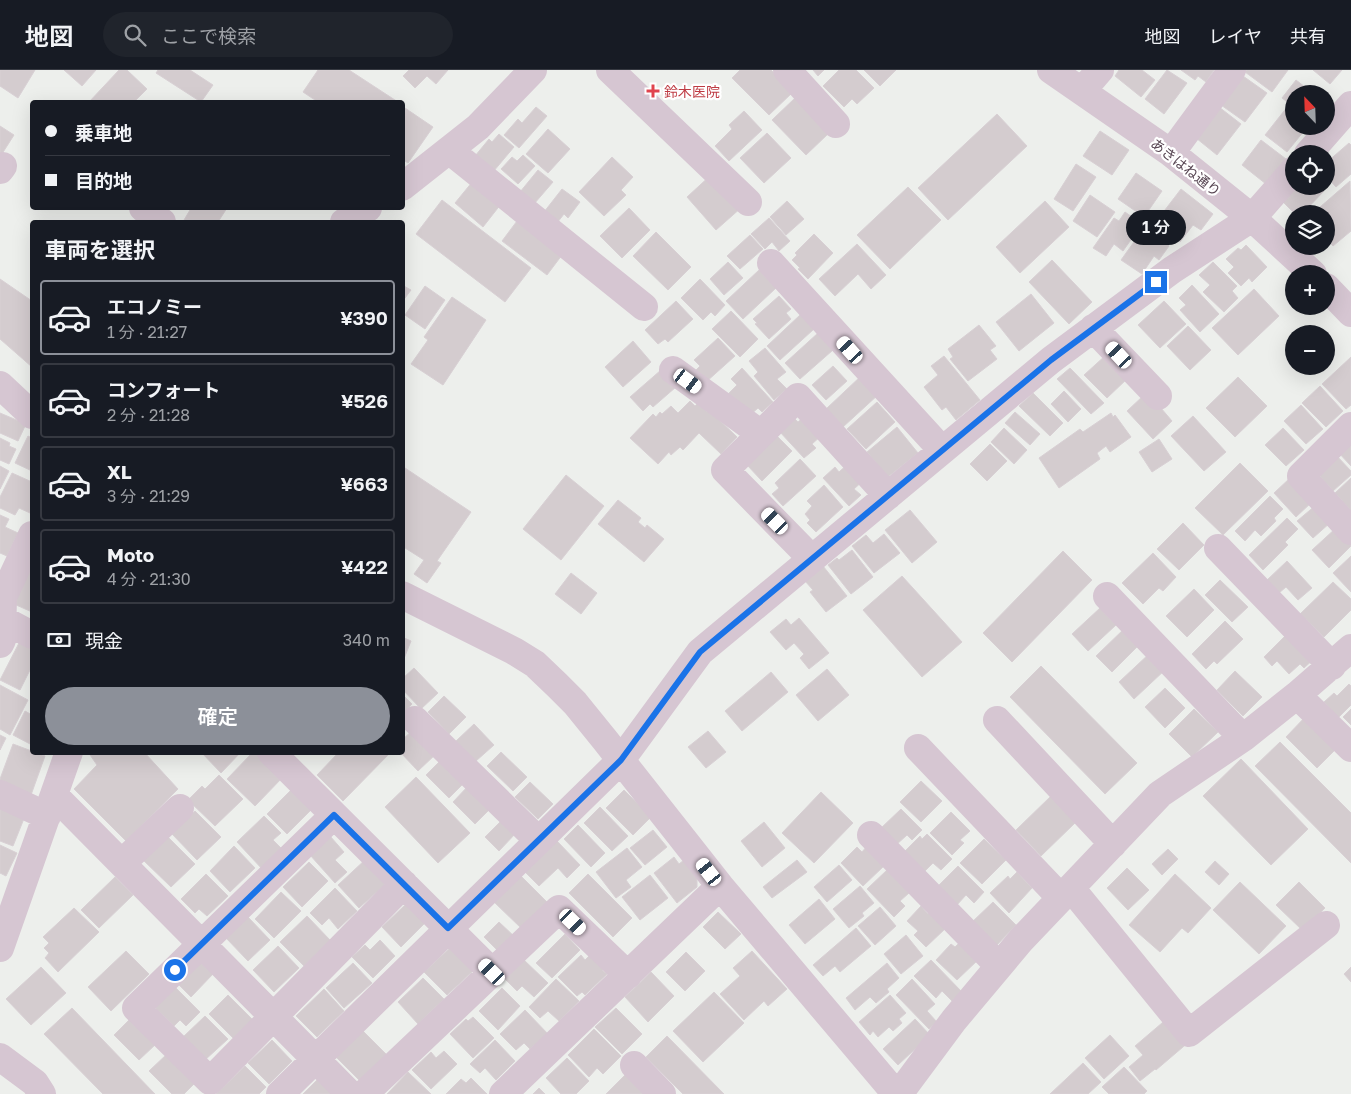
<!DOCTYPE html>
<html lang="ja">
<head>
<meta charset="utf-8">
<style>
	:root { --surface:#171b24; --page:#20242c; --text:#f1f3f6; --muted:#9ea1a6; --line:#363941; --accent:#8c9099 }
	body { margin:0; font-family:"Golos Text","Noto Sans JP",sans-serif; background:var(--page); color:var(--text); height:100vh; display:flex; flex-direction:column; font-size:19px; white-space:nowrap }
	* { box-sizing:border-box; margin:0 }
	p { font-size:16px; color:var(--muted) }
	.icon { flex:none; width:28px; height:28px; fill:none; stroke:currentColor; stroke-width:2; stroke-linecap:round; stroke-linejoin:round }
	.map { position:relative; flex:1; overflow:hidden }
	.sheet { position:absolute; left:30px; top:150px; width:375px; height:535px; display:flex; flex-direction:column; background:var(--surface); border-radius:5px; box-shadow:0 5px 20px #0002 }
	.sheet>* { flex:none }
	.guide { position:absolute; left:30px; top:30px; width:375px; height:110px; border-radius:5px; box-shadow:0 5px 20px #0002; display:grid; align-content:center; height:110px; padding:0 15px; background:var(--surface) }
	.needle { width:32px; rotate:337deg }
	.buttons { position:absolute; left:1285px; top:15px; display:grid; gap:10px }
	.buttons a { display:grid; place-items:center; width:50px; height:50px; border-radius:50%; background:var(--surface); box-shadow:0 5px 20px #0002; font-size:25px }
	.end { position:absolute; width:22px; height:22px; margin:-11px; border:6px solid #1a73e8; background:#fff; box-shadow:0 0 0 2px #fff }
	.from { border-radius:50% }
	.bubble { position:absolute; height:35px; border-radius:18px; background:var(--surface); box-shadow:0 5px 20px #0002; font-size:16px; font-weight:600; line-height:35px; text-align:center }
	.car { position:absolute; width:15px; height:30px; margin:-15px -8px; border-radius:6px; box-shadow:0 0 4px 1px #0007; background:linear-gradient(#fff 24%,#345 0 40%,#fff 0 76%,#345 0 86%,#fff 0) }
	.guide b { display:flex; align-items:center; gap:18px; height:48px; font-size:19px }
	.guide b+b { border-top:1px solid var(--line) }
	.guide i { width:12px; height:12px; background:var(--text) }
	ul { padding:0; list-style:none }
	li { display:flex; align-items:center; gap:15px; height:75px; margin:0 10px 8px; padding:0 5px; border:2px solid var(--line); border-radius:5px }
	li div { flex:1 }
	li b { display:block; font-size:19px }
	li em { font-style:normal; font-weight:600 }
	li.active { border-color:var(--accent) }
	li>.icon { width:45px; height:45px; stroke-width:1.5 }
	h2 { padding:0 15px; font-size:22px; line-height:60px }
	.pay { display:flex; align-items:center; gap:12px; height:55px; padding:0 15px; font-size:19px }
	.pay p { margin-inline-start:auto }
	.button { display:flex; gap:10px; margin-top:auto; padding:10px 15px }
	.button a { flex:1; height:58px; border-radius:30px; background:var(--accent); color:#fff; font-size:20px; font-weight:600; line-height:58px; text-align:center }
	header { display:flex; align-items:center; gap:30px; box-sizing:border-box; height:70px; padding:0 25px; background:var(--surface); border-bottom:1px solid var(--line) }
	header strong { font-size:24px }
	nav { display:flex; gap:28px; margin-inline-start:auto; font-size:18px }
	.search { width:350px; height:45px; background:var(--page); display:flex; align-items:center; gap:12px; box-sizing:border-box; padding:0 18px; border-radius:28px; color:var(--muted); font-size:19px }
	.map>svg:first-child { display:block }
</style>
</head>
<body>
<header>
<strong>地図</strong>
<div class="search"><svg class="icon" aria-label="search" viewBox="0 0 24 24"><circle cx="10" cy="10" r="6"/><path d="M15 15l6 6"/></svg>ここで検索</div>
<nav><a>地図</a><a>レイヤ</a><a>共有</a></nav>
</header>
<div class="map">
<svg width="1351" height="1024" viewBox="0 0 1351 1024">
	<rect width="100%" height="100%" fill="#edefec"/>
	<path fill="#d4cccf" stroke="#d8d0d4" d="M0 0H35L18 28 0 16Z
		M64 0H96L82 16Z
		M119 0H127L147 19 134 32H89Z
		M158 0H190L213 15 201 32 156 3Z
		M318 0H349L398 32H318L303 22Z
		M409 0H448L436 14 427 6 415 18 403 6Z
		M740 0H771L793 22 769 45 732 8Z
		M813 0H824L818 6Z
		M839 0H856L874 18 857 34 852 29 844 37 823 16Z
		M864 0H896L880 16Z
		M1119 0H1142L1155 10 1141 27 1115 6Z
		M1167 0 1187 13 1164 44 1145 29Z
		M1181 0H1214L1206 12 1198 6 1195 10Z
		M1247 0H1288L1272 22 1245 2Z
		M1313 0H1342L1330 14Z
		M1243 6 1267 23 1245 52 1221 35Z
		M1296 10 1314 24H1294V37L1282 28Z
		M795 28 829 63 806 85 772 50Z
		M1326 30 1336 37 1326 44Z
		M402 36 433 57 408 93 402 89Z
		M1288 36 1294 41V56H1308L1287 82 1265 65Z
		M536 37 547 46 519 78 504 65 518 49 522 53Z
		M1219 37 1241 54 1217 85 1196 68Z
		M744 41 762 60 729 91 715 76 732 59 729 55Z
		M997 44 1027 76 948 150 918 118Z
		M0 56 14 65 0 87Z
		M548 59 570 79 548 103 526 84Z
		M1100 61 1129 80 1112 105 1083 86Z
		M767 63 791 88 764 113 740 88Z
		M499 64 514 77 493 102 475 86 489 69 492 72Z
		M1261 70 1286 89 1266 114 1242 95Z
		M1349 73 1351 75V104L1336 117 1326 106V93Z
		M523 85 535 96 518 114 501 99 512 87 517 91Z
		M612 87 633 107 621 120 626 125 604 146 579 122Z
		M1076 94 1096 107 1073 141 1054 129Z
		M538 100 553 112 534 134 520 122Z
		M1136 103 1162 121 1144 147 1118 129Z
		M712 104 742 137 716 160 687 127Z
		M473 111 501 134 483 157 455 133Z
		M1350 111 1351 161 1333 176 1326 168V144H1312Z
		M1296 116H1319L1324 121 1302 144H1295L1282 131Z
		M908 117 941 150 890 199 857 165Z
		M562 119 580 132 568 148 564 144 557 153 544 142Z
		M1181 119 1213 144 1201 160 1193 155 1180 172 1155 153Z
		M1090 125 1115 142 1097 167 1073 151Z
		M442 130 531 198 505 232 416 164Z
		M787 131 804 149 786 165 770 147Z
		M1045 131 1069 157 1020 203 996 177Z
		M186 138H227L218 152H189L184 150 190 140Z
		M629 138 650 160 622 188 600 166Z
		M1125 142 1142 154 1123 181 1114 174 1106 186 1093 178 1114 148 1119 151Z
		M769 148 790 171 779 181 772 172 765 179 751 164Z
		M517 151 562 185 547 205 502 171Z
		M1144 158 1169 176 1159 190 1154 186 1142 204 1121 190Z
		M656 162 691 197 668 220 633 186Z
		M814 164 833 183 808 209 798 199 800 198 792 190 797 185 795 183Z
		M750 165 763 179 740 199 727 186Z
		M857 174 886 205 871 219 858 204 835 226 819 209Z
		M1246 175 1267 197 1252 212 1249 208 1241 216 1228 203 1234 197 1226 189 1238 178 1241 180Z
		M1052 190 1092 232 1069 254 1029 212Z
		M728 192 743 208 724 225 710 209Z
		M1213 192 1237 216 1232 221 1238 228 1224 242 1203 222 1210 215 1199 205Z
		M759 200 776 218 743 249 726 231Z
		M0 209 32 231V297L0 269Z
		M700 209 725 235 715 246 711 242 703 250 681 228Z
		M402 215 411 220 402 232Z
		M1192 215 1219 244 1200 262 1180 240 1186 235 1179 228Z
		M425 216 445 230 425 259 405 245Z
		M1254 219 1279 246 1238 285 1212 258Z
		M1031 224 1054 253 1019 281 996 252Z
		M779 226 791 239 786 243 791 249 769 269 755 254 757 253 753 249Z
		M452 227 486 250 443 315 411 294 428 270 424 267Z
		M676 231 693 249 668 272 665 269 658 274 645 260Z
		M1164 231 1186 254 1160 278 1138 255Z
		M731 241 758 269 740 287 712 259Z
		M800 245 814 259 780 290 767 276Z
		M979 255 996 276 990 280 997 289 968 311 950 289 953 287 948 279Z
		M1188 256 1211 280 1190 300 1167 276Z
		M818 263 833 280 800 309 785 293Z
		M718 268 735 286 706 312 696 300 700 296 694 290Z
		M633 271 651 292 623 317 605 297Z
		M765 278 786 302 777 309 787 319 774 330 754 306 758 302 749 291Z
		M1106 285 1128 308 1107 328 1084 305Z
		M944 286 980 330 956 350 946 337 942 340 924 317 938 305 931 296Z
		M1351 287V335L1346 339 1322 314Z
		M833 296 847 311 826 330 812 315Z
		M742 298 773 332 762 342 758 338 749 346 728 324 737 315 731 309Z
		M1070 298 1104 333 1091 344 1057 309Z
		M661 300 676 317 653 337 650 334 643 341 630 327Z
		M861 306 879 324 843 357 826 339Z
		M1238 307 1267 336 1235 367 1206 338Z
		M1320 316 1343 341 1326 357 1302 333Z
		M1064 321 1081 339 1068 352 1051 334Z
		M1033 323 1063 353 1050 366 1019 336Z
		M1143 326 1155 331 1172 351 1153 369 1127 341Z
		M690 331 695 336 698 333 707 342 709 340 737 367 721 384 699 363 683 380 680 377 671 385 669 382 658 394 630 368 653 344 656 347 660 342 662 344 671 336 678 343Z
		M877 332 895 352 866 379 847 359Z
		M1301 335 1323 359 1306 374 1284 351Z
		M1015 342 1040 364 1030 375 1005 353Z
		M0 343 26 354 18 371 0 363Z
		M1111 343 1113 347 1115 345 1131 367 1110 382 1106 376 1097 383 1100 389 1059 418 1039 388 1080 359 1083 362Z
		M805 346 822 365 812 374 816 378 804 388 779 361 794 348 798 352Z
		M1193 346 1226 382 1204 401 1171 366Z
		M897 357 918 383 888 407 867 382Z
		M1004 358 1027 380 1014 394 991 372Z
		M1283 358 1304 380 1286 396 1265 375Z
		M28 366 32 368V401L15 393Z
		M777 366 792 381 762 411 747 395Z
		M0 368 10 373 9 376 16 379 9 394 0 390Z
		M1351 368V396L1337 381Z
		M1159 369 1172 389 1152 402 1139 382Z
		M990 374 1007 391 987 411 970 394Z
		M1336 385 1351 401V405L1333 421 1316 402Z
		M800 389 816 406 783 436 772 424 779 418 775 413Z
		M850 392 865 409 854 419 861 425 849 436 823 408 835 397 839 402Z
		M1240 393 1268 421 1223 465 1195 438Z
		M0 396 9 401 0 419Z
		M402 396 471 442 437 491 441 493 427 513 414 504 424 490 402 476Z
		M12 403 32 412V439L30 443 19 438 15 445 0 438V427Z
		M566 405 604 436 561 490 523 459Z
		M1290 408 1312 432 1296 447 1274 423Z
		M1351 408V441L1335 423Z
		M824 415 843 437 816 462 807 453 810 450 805 444 812 436 807 431Z
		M1270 426 1283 439 1274 448 1276 451 1261 466 1255 460 1245 471 1235 461Z
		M618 430 641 448 638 452 645 458 647 455 664 469 644 492 598 454Z
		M1316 435 1331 452 1313 468 1297 451Z
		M910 440 937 472 912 493 885 460Z
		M0 445 9 449 5 457 18 463 7 486 0 483Z
		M1287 448 1298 459 1285 472 1288 475 1263 500 1249 485Z
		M1183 453 1204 475 1179 500 1157 479Z
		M1336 458 1351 473V476L1329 498 1312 480Z
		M884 464 900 483 874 503 852 476 866 465 873 473Z
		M852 480 873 507 851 524 828 495 837 488 839 490Z
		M1063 481 1092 510 1012 592 983 563Z
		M1153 483 1176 507 1163 521 1159 518 1143 534 1122 513Z
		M1351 486V522L1333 503Z
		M1287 491 1312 518 1298 530 1286 517 1279 523 1267 510Z
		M823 496 847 526 826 542 810 522 813 520 805 511Z
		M28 502 32 504V542L14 534Z
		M571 503 597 523 581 544 555 524Z
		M902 506 962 572 922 607 863 540Z
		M1220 510 1248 537 1232 552 1205 525Z
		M1333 512 1351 529V540L1324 567 1300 544Z
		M1194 519 1214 540 1187 567 1166 546Z
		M1100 538 1116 555 1088 581 1072 564Z
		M799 548 829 583 809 599 800 588 804 584 794 573 786 580 770 562 786 549 791 555Z
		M1225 551 1243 569 1217 594 1214 591 1206 599 1192 584Z
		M1126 557 1141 573 1112 602 1096 586Z
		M1290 561 1316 587 1304 598 1300 594 1289 604 1277 591 1272 596 1264 587Z
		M402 567 411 571 403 591H402Z
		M20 571 32 577V596L20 620 0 610Z
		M1150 583 1166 599 1134 629 1119 612Z
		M1041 596 1137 693 1105 724 1010 627Z
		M414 598 438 623 421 639 402 619V609Z
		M827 599 849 625 818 651 796 625Z
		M1235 601 1262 627 1243 646 1217 620Z
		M771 602 788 622 742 661 725 641Z
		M1349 614 1351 616V635L1338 648 1324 632 1334 623 1337 626Z
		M0 615 28 630 10 665 0 659Z
		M1165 618 1185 638 1165 658 1145 637Z
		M402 624 412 634 402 644Z
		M444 626 466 647 449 664 428 642Z
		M1194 639 1218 662 1192 687 1169 664Z
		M1351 639V655L1343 647Z
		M25 641 32 645V675L13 665Z
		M1308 644 1340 675 1317 698 1286 667Z
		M474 654 494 675 476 691 456 671Z
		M413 660 436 684 418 701 400 682H402V670Z
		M708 661 726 682 706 698 688 677Z
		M0 665 6 668 0 680Z
		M1280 672 1351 743V793L1255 696Z
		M13 674 45 686 31 725 0 714V709Z
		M88 682H144L178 719 126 771 74 719 97 695Z
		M201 682H241L221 703Z
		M253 682H258L283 707 255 736 227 709Z
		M339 682H391L343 731 317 705Z
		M501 682 527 707 513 721 487 696Z
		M442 689 465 712 449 728 426 705Z
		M1241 689 1308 759 1271 795 1203 726Z
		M219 705 243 729 215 756 188 730 202 716 205 719Z
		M416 707 470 763 438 793 385 737Z
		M921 711 942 731 921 752 900 732Z
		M530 712 553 734 538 749 515 727Z
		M469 715 491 738 475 754 453 732Z
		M292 719 312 739 287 764 267 744Z
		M624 720 651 747 633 765 606 738Z
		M821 722 853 753 814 793 782 763Z
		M1051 726 1076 752 1041 786 1016 760Z
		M0 735 25 746 13 776 0 771Z
		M600 737 628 766 612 781 584 753Z
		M901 739 922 760 912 770 907 765 896 775 880 759Z
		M195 741 221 767 197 790 172 764Z
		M951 742 970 761 960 770 964 773 952 785 930 763Z
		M264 746 281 763 273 770 283 780 263 800 237 772Z
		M503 749 516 763 499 781 485 767Z
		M764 752 785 778 762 797 741 771Z
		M578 755 605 783 591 797 564 769Z
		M653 760 667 777 645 795 630 778Z
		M927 764 952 789 941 800 933 793 922 804 902 784 920 766 922 769Z
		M166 765 195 794 171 817 142 789Z
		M330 766 344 782 335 790 347 802 335 813 310 785Z
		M984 769 1006 790 982 814 960 793Z
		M556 770 580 795 567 808 558 798 539 816 525 802Z
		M0 775 17 783 6 806 0 803Z
		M234 776 255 798 230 822 210 801Z
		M867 776 885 795 863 816 841 793 857 777 862 782Z
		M627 778 642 797 626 810 631 817 616 828 596 802Z
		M1168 779 1178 789 1162 805 1152 794Z
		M674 787 679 794 684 790 697 806V817L677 833 654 803Z
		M366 789 388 812 359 838 338 815Z
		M797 790 807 802 772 828 763 817Z
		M1215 791 1229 804 1219 815 1205 802Z
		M309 792 328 811 302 837 283 817Z
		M839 795 852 810 827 832 814 817Z
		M958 796 984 822 974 833 966 825 956 836 937 817Z
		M1127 798 1149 820 1128 840 1107 818Z
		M887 800 909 823 900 831 905 836 894 847 867 819Z
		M1017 802 1032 818 1009 843 990 823 1008 806 1010 809Z
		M206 804 228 826 207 846 199 839 195 843 181 829Z
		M588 804 632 848 613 867 569 823Z
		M1175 804 1211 838 1188 863 1182 858 1160 882 1129 855Z
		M520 805 548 833 522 859 494 832Z
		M650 805 668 828 640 850 622 827Z
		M115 807 133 825 99 858 81 840Z
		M1240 812 1286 856 1259 884 1213 840Z
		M1299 812 1325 838 1302 860 1276 835Z
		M860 816 874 833 862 843 864 846 849 858 833 839Z
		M335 818 357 841 338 859 329 848 322 855 310 843Z
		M281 822 301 841 274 868 255 849Z
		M819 829 835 849 805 874 789 855Z
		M993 832 1016 855 995 877 971 853Z
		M406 834 425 853 401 877 382 857Z
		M921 836 928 844 931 841 947 857 926 877 914 865 918 861 907 851Z
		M880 837 896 856 875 875 858 856Z
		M74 838 99 862 58 902 45 888 49 883 44 878 49 873 43 867Z
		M718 842 741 864 725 879 703 857Z
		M307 846 330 870 304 896 280 872Z
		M248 847 270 870 248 891 226 868Z
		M499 852 516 868 500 883 484 867Z
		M856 858 871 876 840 902 835 896 823 906 813 895Z
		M565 864 580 880 552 908 536 893Z
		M906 865 923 886 901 904 884 884Z
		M380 870 395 886 373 908 352 887 365 875 370 880Z
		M961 871 979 889 957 910 936 890 951 874 955 877Z
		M278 876 299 898 274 922 253 900Z
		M452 876 474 900 447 925 424 902Z
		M126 881 149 904 111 941 88 917Z
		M752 881 787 919 768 936 764 931 744 950 720 924 740 906 733 898Z
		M686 882 705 901 685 921 666 902Z
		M591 884 604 898 602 900 607 904 585 925 582 922 577 926 558 907 581 885 585 890Z
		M198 889 213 904 191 927 176 912Z
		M523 889 548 913 534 927 522 916 517 921 504 908Z
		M931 890 962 922 952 931 942 921 936 928 914 906Z
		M353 893 372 913 344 938 326 918Z
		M887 893 899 908 887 919 889 922 876 933 870 927 855 940 846 928Z
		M41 897 66 923 31 955 6 929Z
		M1351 897V912L1344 904Z
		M651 902 674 926 648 952 625 927Z
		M423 908 444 929 418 954 398 932Z
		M556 909 579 931 559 951 548 941 540 948 529 937Z
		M912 909 935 934 927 941 937 952 929 959 896 925Z
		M173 915 200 942 186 956 180 950 174 956 153 936Z
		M502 918 520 936 498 960 479 941Z
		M324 919 344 941 317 967 296 946Z
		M714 922 744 953 703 992 673 961Z
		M228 925 255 952 236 971 209 944Z
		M890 925 906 943 899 949 902 953 893 961 889 957 878 967 873 961 870 965 859 952Z
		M72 938 155 1024H103L44 964Z
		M616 938 642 964 622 984 595 957Z
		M525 940 549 965 536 977 534 975 530 979 524 973 516 980 500 964Z
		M205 946 228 969 205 990 183 967Z
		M473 947 494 968 473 988 450 964 466 949 468 951Z
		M1169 947 1190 971 1156 1000 1155 999 1140 1011 1129 997 1143 985 1135 976Z
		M131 948 156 974 139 990 114 965Z
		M915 949 930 965 898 995 883 979Z
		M594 959 621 986 603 1004 597 998 589 1007 568 985Z
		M363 961 390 988 363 1014 336 987Z
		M1110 965 1129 986 1104 1009 1085 988Z
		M667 966 724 1024H683L646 987Z
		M272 970 292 991 269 1014 248 993Z
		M495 970 515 991 496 1010 485 998 480 1003 470 994Z
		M444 981 457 994 431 1019 412 1000 431 982 436 988Z
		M167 984 195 1013 184 1024H172L149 1001Z
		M567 988 589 1011 576 1024H561L546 1008Z
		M1083 993 1101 1012 1088 1024H1050Z
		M245 996 266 1017 259 1024H216Z
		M1124 997 1147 1021 1144 1024H1109L1102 1017Z
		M408 1002 431 1024H387Z
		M627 1003 647 1024H606Z
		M471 1008 487 1024H446L461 1009 466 1013Z
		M318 1009 333 1024H303Z
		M539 1018 545 1024H533Z"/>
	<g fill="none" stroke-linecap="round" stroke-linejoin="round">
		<path stroke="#d6c6d2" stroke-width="28" d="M610 0 748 132
			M787 0 836 54
			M1051 0 1171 83 1252 148 1313 204
			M1082 21 1100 0
			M449 80 644 237
			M1171 83 1232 0
			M1308 84 1351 35
			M0 100 3 96
			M402 117 478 57 533 0
			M143 138 162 152
			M344 152 368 138
			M771 193 942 380
			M1326 217 1351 243
			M1093 258 1158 326
			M673 300 761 364
			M0 315 32 345
			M1351 356 1301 406 1351 461
			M1218 478 1332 596
			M812 489 725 400 798 327 888 426
			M402 525 514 581 535 594 557 615 575 633 605 670 720 816 896 1024
			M1107 526 1243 668
			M0 548 32 565
			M0 574 2 570 3 527 32 465
			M1297 625 1351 678
			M415 650 538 770
			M997 650 1113 774
			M918 678 1061 828
			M271 682 492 902
			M0 724 47 746
			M54 725 350 1024
			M334 745 136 938 210 1011 404 814
			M871 765 999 896
			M122 793 180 738
			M1071 818 1189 963 1326 855
			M0 878 69 682
			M0 987 35 1013 42 1024
			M634 995 662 1024
			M280 1024 621 690 700 582 1051 290 1172 200 1252 148 1294 100
			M364 1024 559 839 628 905
			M503 1024 720 816
			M899 1024 954 950 1021 870 1160 724 1243 668 1297 625 1351 578"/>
	</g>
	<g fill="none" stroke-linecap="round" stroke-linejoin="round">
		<path stroke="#1a73e8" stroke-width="6" d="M175 900 334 745 448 858 621 690 700 582 1051 290 1156 212"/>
	</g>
	<path fill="#e0444e" stroke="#fff" stroke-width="2" d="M650.5 13.5h5v5h5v5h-5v5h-5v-5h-5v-5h5z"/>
	<g text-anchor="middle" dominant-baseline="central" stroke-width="4.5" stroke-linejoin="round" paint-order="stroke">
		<g font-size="14" fill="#be3a42" stroke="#fff" text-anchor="start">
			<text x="664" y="21">鈴木医院</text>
		</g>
		<g font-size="14" fill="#584653" stroke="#fff">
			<text transform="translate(1186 97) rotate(38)">あきはね通り</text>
		</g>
	</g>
</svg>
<div class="buttons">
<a><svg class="needle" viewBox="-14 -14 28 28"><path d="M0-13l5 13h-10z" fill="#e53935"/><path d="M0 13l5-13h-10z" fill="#9ea1a6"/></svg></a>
<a><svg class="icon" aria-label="locate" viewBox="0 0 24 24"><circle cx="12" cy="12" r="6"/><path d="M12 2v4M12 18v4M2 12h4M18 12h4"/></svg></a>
<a><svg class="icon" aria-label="layers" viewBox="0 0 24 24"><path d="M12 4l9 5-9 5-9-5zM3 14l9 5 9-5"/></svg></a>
<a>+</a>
<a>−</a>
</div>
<i class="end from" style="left:175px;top:900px"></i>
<i class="end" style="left:1156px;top:212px"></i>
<div class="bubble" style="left:1126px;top:140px;width:60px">1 分</div>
<i class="car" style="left:850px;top:280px;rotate:318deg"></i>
<i class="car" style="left:1119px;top:285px;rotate:317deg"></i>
<i class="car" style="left:688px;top:311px;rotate:126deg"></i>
<i class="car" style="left:775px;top:451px;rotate:315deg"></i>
<i class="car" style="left:709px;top:802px;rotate:322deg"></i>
<i class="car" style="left:573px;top:852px;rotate:134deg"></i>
<i class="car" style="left:492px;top:902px;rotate:315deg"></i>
<div class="guide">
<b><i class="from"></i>乗車地</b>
<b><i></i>目的地</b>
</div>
<section class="sheet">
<h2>車両を選択</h2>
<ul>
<li class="active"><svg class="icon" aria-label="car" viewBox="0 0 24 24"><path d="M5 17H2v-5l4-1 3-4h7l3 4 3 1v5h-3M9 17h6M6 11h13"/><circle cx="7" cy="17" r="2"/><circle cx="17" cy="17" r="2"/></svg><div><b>エコノミー</b><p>1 分 · 21:27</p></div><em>¥390</em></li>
<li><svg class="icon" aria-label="car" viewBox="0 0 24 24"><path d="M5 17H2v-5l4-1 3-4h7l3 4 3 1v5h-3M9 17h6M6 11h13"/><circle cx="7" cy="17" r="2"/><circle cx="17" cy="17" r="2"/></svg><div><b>コンフォート</b><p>2 分 · 21:28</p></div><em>¥526</em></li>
<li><svg class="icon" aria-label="car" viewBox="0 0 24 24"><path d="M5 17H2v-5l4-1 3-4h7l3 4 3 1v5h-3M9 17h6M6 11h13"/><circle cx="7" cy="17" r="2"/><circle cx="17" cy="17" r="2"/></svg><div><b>XL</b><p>3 分 · 21:29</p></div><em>¥663</em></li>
<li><svg class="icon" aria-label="car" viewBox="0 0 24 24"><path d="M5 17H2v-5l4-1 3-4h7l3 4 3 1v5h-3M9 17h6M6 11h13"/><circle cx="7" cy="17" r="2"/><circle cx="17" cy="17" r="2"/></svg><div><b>Moto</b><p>4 分 · 21:30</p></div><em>¥422</em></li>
</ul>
<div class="pay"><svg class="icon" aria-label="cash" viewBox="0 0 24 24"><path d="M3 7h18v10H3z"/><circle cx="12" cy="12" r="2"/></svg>現金<p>340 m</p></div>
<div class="button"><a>確定</a></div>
</section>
</div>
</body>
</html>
